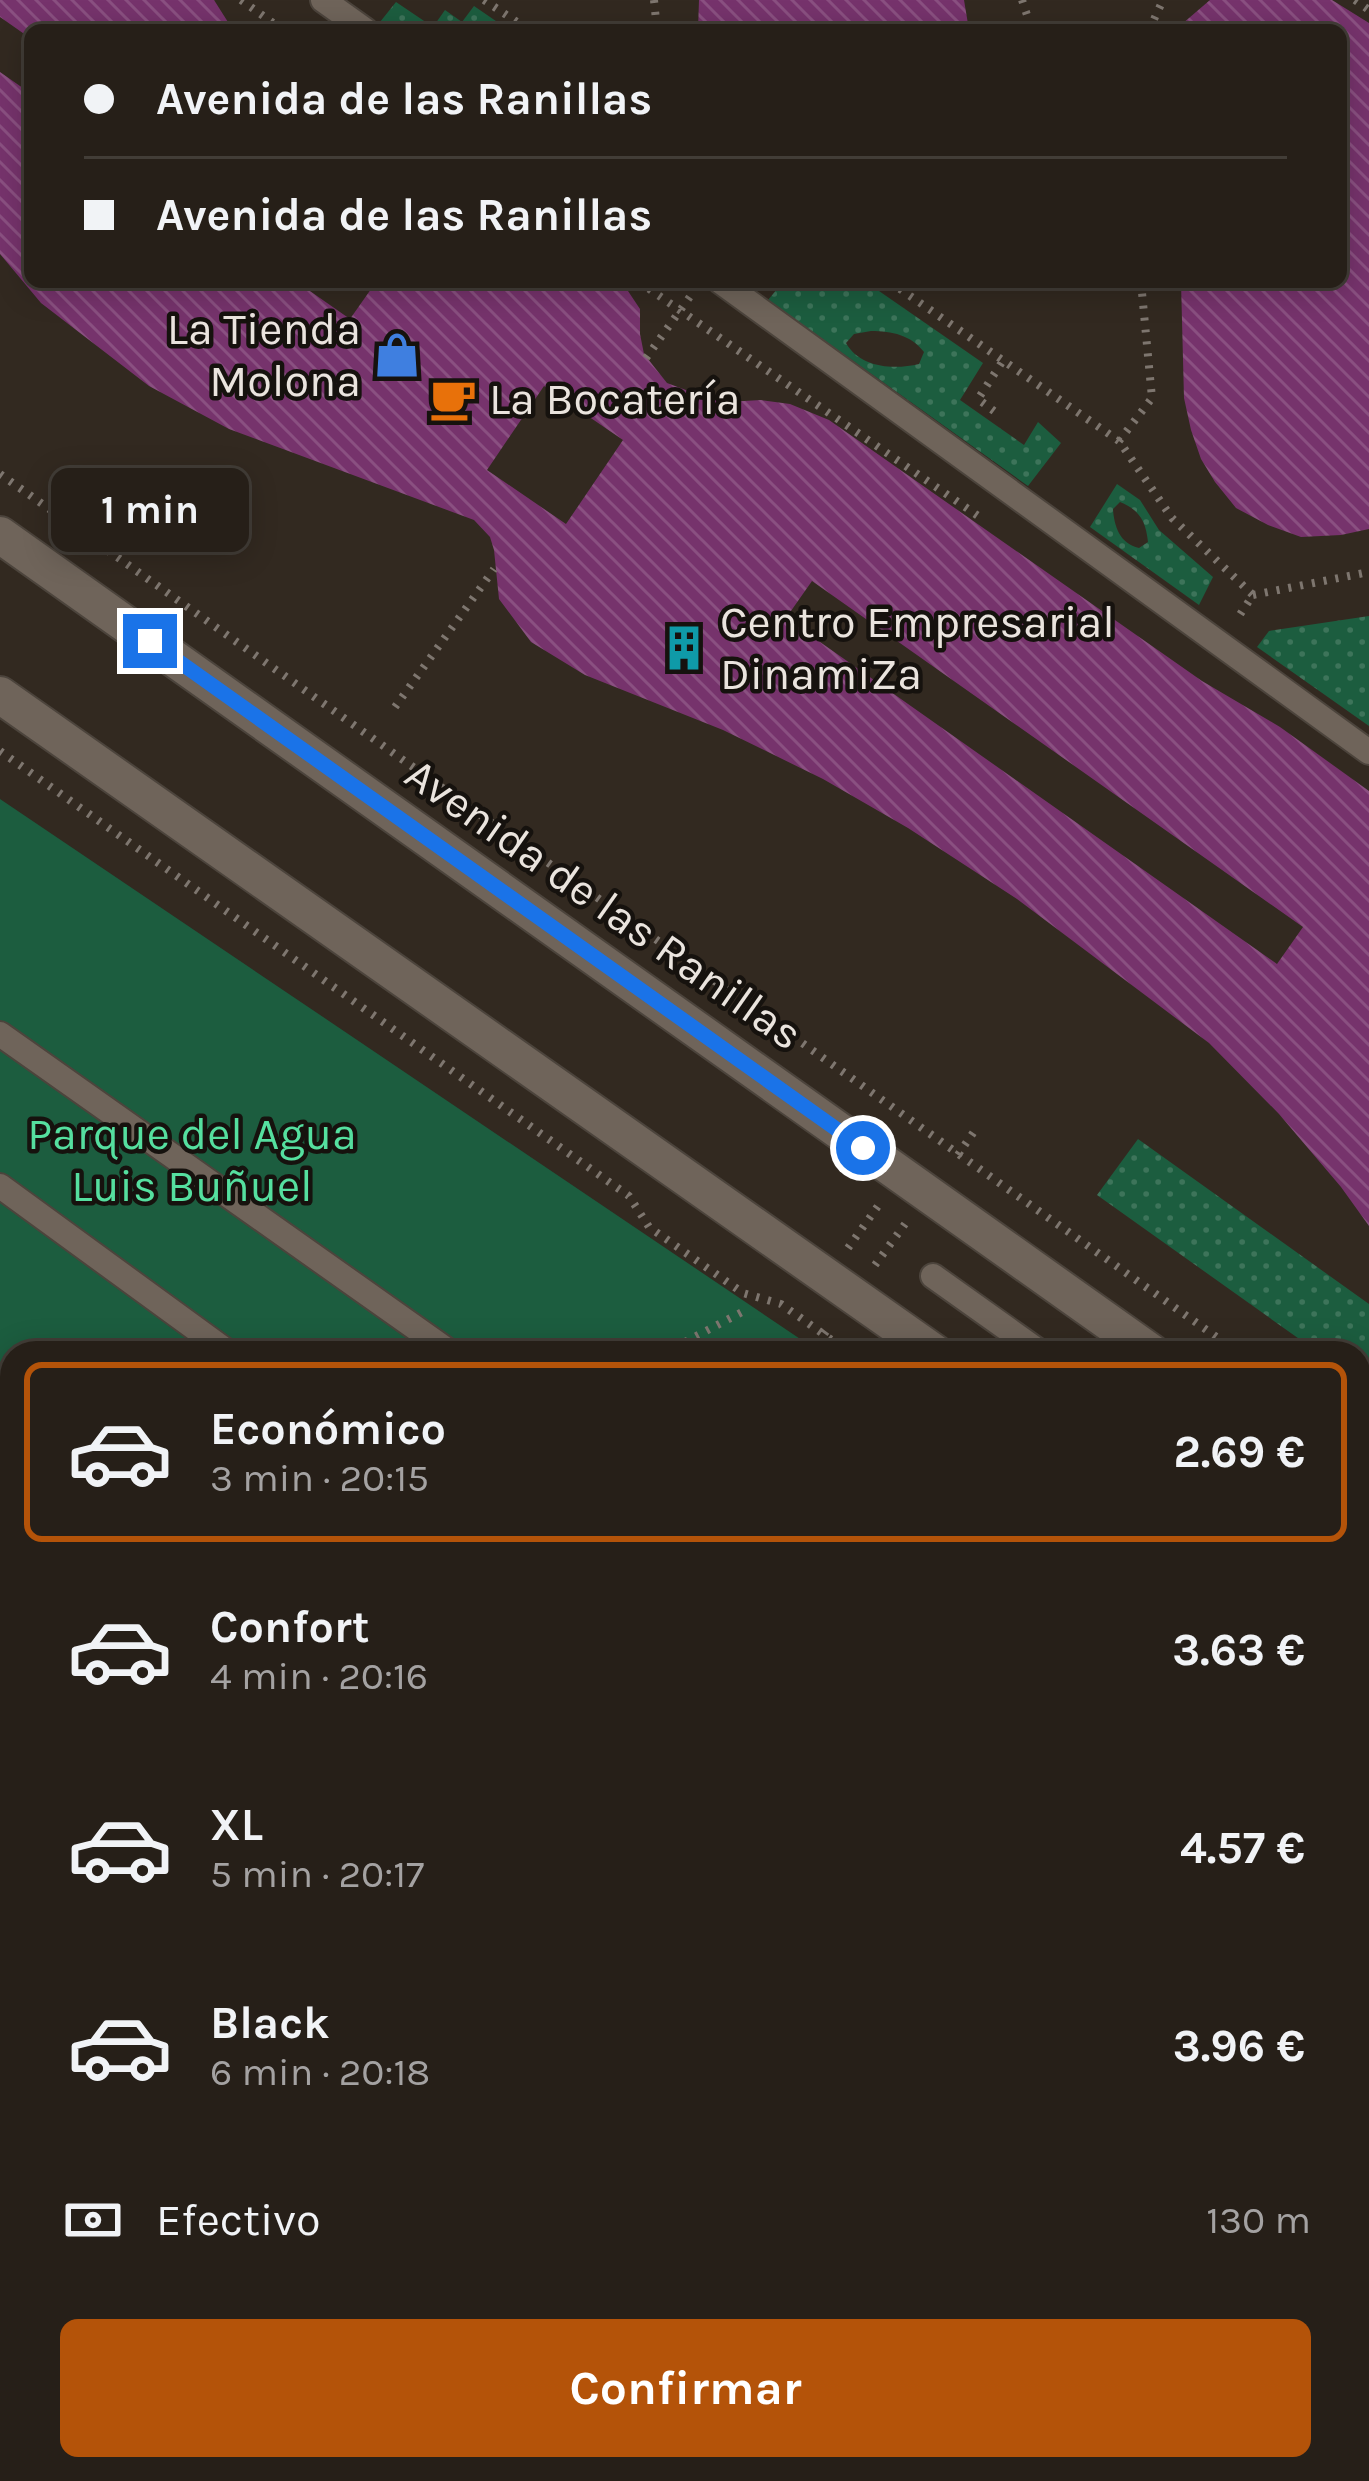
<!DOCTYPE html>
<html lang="es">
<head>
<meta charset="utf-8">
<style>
	:root { --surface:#261f18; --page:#322c25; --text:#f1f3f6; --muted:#a4a2a2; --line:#423d37; --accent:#b45309 }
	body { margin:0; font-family:Karla,sans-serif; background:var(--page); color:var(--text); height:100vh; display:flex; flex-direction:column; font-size:45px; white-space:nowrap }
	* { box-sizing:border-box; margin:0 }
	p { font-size:39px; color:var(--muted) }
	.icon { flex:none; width:66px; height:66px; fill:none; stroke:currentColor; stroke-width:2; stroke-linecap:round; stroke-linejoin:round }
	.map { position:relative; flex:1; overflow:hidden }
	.sheet { position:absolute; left:0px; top:1341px; width:1371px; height:1140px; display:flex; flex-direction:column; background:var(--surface); border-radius:36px 36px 0 0; box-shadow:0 6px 30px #0003,0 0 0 3px var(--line) }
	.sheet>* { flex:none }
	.guide { position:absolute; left:24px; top:24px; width:1323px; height:264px; border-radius:18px; box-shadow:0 6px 30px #0003,0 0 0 3px var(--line); display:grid; align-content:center; height:264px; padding:0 60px; background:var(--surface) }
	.end { position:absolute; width:54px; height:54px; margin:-27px; border:15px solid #1a73e8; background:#fff; box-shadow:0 0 0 6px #fff }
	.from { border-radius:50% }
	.bubble { position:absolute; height:84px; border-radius:18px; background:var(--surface); box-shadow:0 6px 30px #0003,0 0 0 3px var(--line); font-size:39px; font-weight:700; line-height:84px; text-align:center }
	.guide b { display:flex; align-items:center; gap:42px; height:114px; font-size:45px }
	.guide b+b { border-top:3px solid var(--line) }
	.guide i { width:30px; height:30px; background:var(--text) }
	ul { padding:21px 0 0; list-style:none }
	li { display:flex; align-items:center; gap:36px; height:180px; margin:0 24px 18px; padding:0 36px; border:6px solid transparent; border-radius:18px }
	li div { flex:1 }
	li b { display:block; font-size:45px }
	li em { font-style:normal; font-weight:700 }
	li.on { border-color:var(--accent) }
	li>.icon { width:108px; height:108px; stroke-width:1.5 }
	.pay { display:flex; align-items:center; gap:30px; height:132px; padding:0 60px; font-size:45px }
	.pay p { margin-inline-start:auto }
	.primary-button { display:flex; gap:24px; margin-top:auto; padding:24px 60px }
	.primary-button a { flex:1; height:138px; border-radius:18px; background:var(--accent); color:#fff; font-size:48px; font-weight:700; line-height:138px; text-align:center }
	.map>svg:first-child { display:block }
</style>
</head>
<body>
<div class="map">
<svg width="1369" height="2481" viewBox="0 0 1369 2481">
	<defs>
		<pattern id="grass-dots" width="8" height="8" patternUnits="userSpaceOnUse" patternTransform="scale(3)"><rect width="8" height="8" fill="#1c5d3f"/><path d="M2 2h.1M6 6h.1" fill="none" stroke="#3d745a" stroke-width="1.8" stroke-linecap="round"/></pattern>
		<pattern id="water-rules" width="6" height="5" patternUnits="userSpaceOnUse" patternTransform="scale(3)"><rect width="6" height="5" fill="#021a3c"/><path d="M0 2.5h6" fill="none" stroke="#273b58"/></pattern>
		<pattern id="building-back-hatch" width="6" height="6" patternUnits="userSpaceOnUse" patternTransform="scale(3)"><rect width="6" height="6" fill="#76336c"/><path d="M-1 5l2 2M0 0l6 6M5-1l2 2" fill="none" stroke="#8a5081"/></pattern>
	</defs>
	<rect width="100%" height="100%" fill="#322920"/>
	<path fill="url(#grass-dots)" fill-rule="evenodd" d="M396 2 433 27 445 10 462 22 474 6 509 30H390L380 22Z
		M783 282H866L983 363 960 400 1024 445 1038 422 1061 443 1028 486 768 300ZM871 331C892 331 911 335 924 352L919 364C894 370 860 368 846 343L854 334Z
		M1117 484 1140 500 1159 530 1213 577 1199 605 1090 527ZM1120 502C1140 510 1146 522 1148 542L1139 548C1120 544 1114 526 1113 509Z
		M1369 616V726L1257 647 1269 631Z
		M1138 1139 1369 1304V1388L1359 1381V1353H1319L1097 1195Z"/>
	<path fill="#1c5d3f" d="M0 799 821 1353H12V2469H1359V1717L1369 1724V2481H0Z"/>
	<path fill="url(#water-rules)" d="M0 2356 12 2371V2469H93L102 2481H14L0 2469Z"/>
	<path fill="url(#building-back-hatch)" fill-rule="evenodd" d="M0 0H214L233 30H30V38L0 17Z
		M699 0H964L969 30H698Z
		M1210 0H1332L1369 23V529L1341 535 1301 537 1268 525 1236 508 1215 482 1201 459 1191 430 1184 398 1181 282H1341V30H1175Z
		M0 72 30 93V282H297L350 319 376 282H622L640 309V334L644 354 667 383 710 399 727 402 761 400 790 404 829 420 1202 681 1280 727 1369 791V1226L1341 1187 1279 1114 1209 1043 1017 899 908 828 823 779 723 730 585 675 531 642 499 599 494 550 490 537 474 520 229 429 149 386 41 303 0 254ZM544 386 623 440 566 524 487 470ZM812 581 1303 927 1277 964 786 618Z"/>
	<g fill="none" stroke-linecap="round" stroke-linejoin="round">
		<g stroke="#4c443c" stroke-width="28">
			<path id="lane" d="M323 0 365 30
				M721 282 1369 752
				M0 1034 451 1353
				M0 1186 229 1353
				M933 1276 1041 1353
				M0 1476 12 1490
				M1359 1540 1369 1541
				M1359 1791 1369 1790
				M0 1918 12 1934
				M1359 2345 1369 2357"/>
		</g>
		<g stroke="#4c443c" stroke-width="40">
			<path id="secondary" d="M0 535 1152 1353
				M0 695 935 1353
				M1359 1500 1369 1507
				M1359 1656 1369 1664"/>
		</g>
		<path stroke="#7e766f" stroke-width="8" stroke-dasharray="3 9" stroke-linecap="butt" d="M241 0 283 30
			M484 0 529 30
			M654 0 657 30
			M1022 0 1032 30
			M1355 0 1369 10
			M1149 30 1163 0
			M639 282 984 520
			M890 282 1119 441 1172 518 1253 595 1237 619
			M646 358 694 291
			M994 411 978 399 1002 362
			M1119 441 1152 398 1141 282
			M0 474 1239 1353
			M1253 595 1369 572
			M395 707 494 569
			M0 751 629 1196 649 1227 743 1293 781 1304 850 1353
			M958 1155 975 1130
			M848 1248 878 1206
			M875 1265 905 1224
			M664 1353 744 1311
			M810 1353 827 1330
			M1359 1438 1369 1445
			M0 1658 12 1653
			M0 1699 12 1714
			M1359 1714 1369 1721
			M1359 1953 1369 1958
			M1359 2068 1369 2109
			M0 2093 12 2089
			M0 2147 12 2162
			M0 2266 12 2281
			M0 2296 12 2292
			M0 2308 12 2323
			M129 2469 138 2481
			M163 2469 173 2481
			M258 2469 268 2481
			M434 2469 444 2481
			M857 2469 867 2481
			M622 2481 674 2469"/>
		<use href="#lane" stroke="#6f645a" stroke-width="24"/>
		<use href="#secondary" stroke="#6f645a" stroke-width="36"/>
	</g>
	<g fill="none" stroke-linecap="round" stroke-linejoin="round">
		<path stroke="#1a73e8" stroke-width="15" d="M150 641 863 1148"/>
	</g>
	<defs>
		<g id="shop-bare" transform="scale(3.6)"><path d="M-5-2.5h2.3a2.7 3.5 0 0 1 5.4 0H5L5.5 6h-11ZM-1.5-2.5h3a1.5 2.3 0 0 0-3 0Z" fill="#3f7fe0" stroke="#16120e" stroke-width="2.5" paint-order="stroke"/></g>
		<g id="cafe-bare" transform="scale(3.6)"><path d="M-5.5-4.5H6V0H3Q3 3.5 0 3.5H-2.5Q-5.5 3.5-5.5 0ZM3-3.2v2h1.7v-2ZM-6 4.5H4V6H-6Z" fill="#e8710a" stroke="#16120e" stroke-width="2.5" paint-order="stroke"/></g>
		<g id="building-bare" transform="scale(3.6)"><path d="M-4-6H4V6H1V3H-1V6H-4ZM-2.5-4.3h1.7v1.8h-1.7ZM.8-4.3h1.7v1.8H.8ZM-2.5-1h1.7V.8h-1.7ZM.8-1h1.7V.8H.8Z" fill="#0f9aa8" stroke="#16120e" stroke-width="2.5" paint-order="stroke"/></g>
	</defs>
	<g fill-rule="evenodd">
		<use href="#shop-bare" x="397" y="355"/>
		<use href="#cafe-bare" x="453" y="399"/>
		<use href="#building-bare" x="684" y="648"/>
	</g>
	<g text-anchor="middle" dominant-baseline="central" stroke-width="9" stroke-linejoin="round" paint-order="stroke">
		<g font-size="45" fill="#eae4de" stroke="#16120e" text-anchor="start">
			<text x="361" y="329" text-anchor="end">La Tienda<tspan x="361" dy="52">Molona</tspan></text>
			<text x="489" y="399">La Bocatería</text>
			<text x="720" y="622">Centro Empresarial<tspan x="720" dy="52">DinamiZa</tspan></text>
		</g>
		<g font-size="45" fill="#eae4de" stroke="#16120e">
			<text transform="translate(604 904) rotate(35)">Avenida de las Ranillas</text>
		</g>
		<g font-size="45" fill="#55df9f" stroke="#16120e">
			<text x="192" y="1134">Parque del Agua<tspan x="192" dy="52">Luis Buñuel</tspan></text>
		</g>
	</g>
</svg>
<i class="end from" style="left:863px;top:1148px"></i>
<i class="end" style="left:150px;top:641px"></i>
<div class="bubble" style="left:51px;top:468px;width:198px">1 min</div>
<div class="guide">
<b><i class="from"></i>Avenida de las Ranillas</b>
<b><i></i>Avenida de las Ranillas</b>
</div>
<section class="sheet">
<ul>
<li class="on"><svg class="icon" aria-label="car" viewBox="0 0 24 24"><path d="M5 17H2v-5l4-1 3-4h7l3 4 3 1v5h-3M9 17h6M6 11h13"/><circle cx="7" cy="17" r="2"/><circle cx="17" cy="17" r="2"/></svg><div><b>Económico</b><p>3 min · 20:15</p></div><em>2.69 €</em></li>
<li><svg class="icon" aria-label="car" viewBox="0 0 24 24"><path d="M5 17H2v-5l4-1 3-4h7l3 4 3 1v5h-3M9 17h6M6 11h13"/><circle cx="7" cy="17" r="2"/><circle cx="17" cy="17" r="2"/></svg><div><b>Confort</b><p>4 min · 20:16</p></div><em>3.63 €</em></li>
<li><svg class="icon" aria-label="car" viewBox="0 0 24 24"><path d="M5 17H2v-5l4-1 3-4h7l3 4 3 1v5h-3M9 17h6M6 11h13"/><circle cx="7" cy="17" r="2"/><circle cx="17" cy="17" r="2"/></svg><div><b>XL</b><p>5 min · 20:17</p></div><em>4.57 €</em></li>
<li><svg class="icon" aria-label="car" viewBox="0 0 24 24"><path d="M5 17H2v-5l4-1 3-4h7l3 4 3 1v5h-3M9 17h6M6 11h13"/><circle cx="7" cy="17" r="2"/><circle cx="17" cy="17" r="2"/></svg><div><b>Black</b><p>6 min · 20:18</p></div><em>3.96 €</em></li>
</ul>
<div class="pay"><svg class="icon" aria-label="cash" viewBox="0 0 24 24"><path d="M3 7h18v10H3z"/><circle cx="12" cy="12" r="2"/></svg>Efectivo<p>130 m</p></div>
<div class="primary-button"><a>Confirmar</a></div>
</section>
</div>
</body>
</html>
